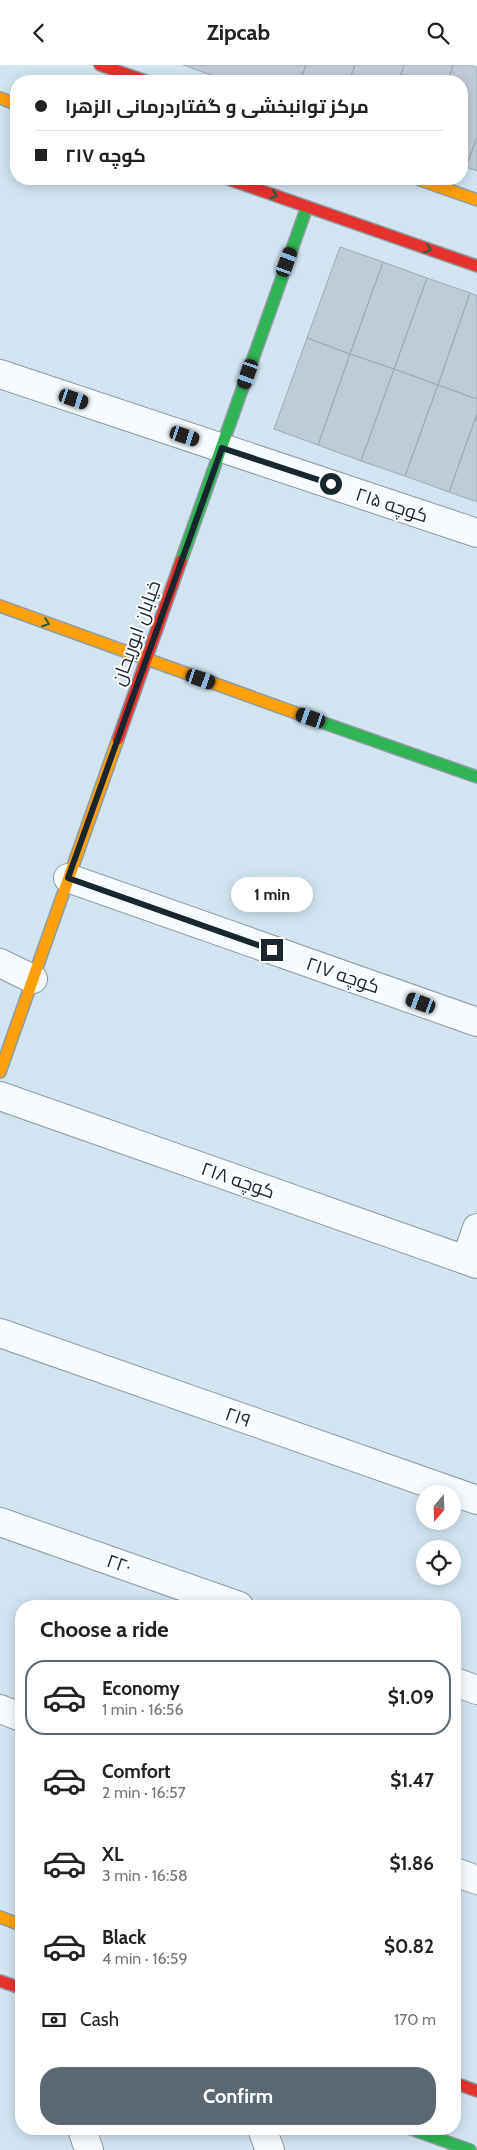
<!DOCTYPE html>
<html lang="en">
<head>
<meta charset="utf-8">
<style>
	:root { --surface:#fff; --page:#f6f6f6; --text:#222; --muted:#767676; --line:#e0e0e0; --accent:#596872 }
	body { margin:0; font-family:Cabin,Cairo,sans-serif; background:var(--page); color:var(--text); height:100vh; display:flex; flex-direction:column; font-size:19px; white-space:nowrap }
	* { box-sizing:border-box; margin:0 }
	p { font-size:16px; color:var(--muted) }
	.icon { flex:none; width:28px; height:28px; fill:none; stroke:currentColor; stroke-width:2; stroke-linecap:round; stroke-linejoin:round }
	.map { position:relative; flex:1; overflow:hidden }
	.panel { position:absolute; left:15px; top:1535px; width:446px; height:535px; display:flex; flex-direction:column; background:var(--surface); border-radius:20px; box-shadow:0 2px 12px #0003 }
	.panel>* { flex:none }
	.hud { position:absolute; left:10px; top:10px; width:458px; height:110px; border-radius:20px; box-shadow:0 2px 12px #0003; display:grid; align-content:center; height:110px; padding:0 25px; background:var(--surface) }
	.needle { width:32px; rotate:199deg }
	.buttons { position:absolute; left:416px; top:1420px; display:grid; gap:10px }
	.buttons a { display:grid; place-items:center; width:45px; height:45px; border-radius:50%; background:var(--surface); box-shadow:0 2px 12px #0003; font-size:25px }
	.end { position:absolute; width:22px; height:22px; margin:-11px; border:6px solid #18262e; background:#fff; box-shadow:0 0 0 2px #fff }
	.from { border-radius:50% }
	.bubble { position:absolute; height:35px; border-radius:18px; background:var(--surface); box-shadow:0 2px 12px #0003; font-size:16px; font-weight:700; line-height:35px; text-align:center }
	.car { position:absolute; width:15px; height:30px; margin:-15px -8px; border-radius:6px; box-shadow:0 0 4px 1px #0007; background:linear-gradient(#222 24%,#8ab4d8 0 40%,#222 0 76%,#8ab4d8 0 86%,#222 0) }
	.hud b { display:flex; align-items:center; gap:18px; height:48px; font-size:19px }
	.hud b+b { border-top:1px solid var(--line) }
	.hud i { width:12px; height:12px; background:var(--text) }
	ul { padding:0; list-style:none }
	li { display:flex; align-items:center; gap:15px; height:75px; margin:0 10px 8px; padding:0 15px; border:2px solid transparent; border-radius:20px }
	li div { flex:1 }
	li b { display:block; font-size:19px }
	li em { font-style:normal; font-weight:700 }
	li.on { border-color:var(--accent) }
	li>.icon { width:45px; height:45px; stroke-width:1.5 }
	h2 { padding:0 25px; font-size:22px; line-height:60px }
	.pay { display:flex; align-items:center; gap:12px; height:55px; padding:0 25px; font-size:19px }
	.pay p { margin-inline-start:auto }
	.cta { display:flex; gap:10px; margin-top:auto; padding:10px 25px }
	.cta a { flex:1; height:58px; border-radius:20px; background:var(--accent); color:#fff; font-size:20px; font-weight:700; line-height:58px; text-align:center }
	header { display:flex; justify-content:space-between; align-items:center; height:65px; padding:0 25px; background:var(--surface); font-size:22px; font-weight:700 }
	.map>svg:first-child { display:block }
</style>
</head>
<body>
<header><svg class="icon" aria-label="back" viewBox="0 0 24 24"><path d="M15 5l-7 7 7 7"/></svg>Zipcab<svg class="icon" aria-label="search" viewBox="0 0 24 24"><circle cx="10" cy="10" r="6"/><path d="M15 15l6 6"/></svg></header>
<div class="map">
<svg width="477" height="2085" viewBox="0 0 477 2085">
	<rect width="100%" height="100%" fill="#d1e4f0"/>
	<path fill="#bfccd7" stroke="#9eaab5" d="M183 0H306L300 16H228Z
		M306 0H355L349 16H300Z
		M355 0H404L399 16H349Z
		M404 0H453L448 16H399Z
		M453 0H470L477 3V72L466 102 461 100V16H448Z
		M477 72V106L466 102Z
		M340 182 383 197 350 289 307 273Z
		M383 197 427 213 394 304 350 289Z
		M427 213 470 228 438 320 394 304Z
		M470 228 477 231V334L438 320Z
		M307 273 350 289 318 380 274 364Z
		M350 289 394 304 361 396 318 380Z
		M394 304 438 320 405 411 361 396Z
		M438 320 477 334V349L449 427 405 411Z
		M477 349V437L449 427Z"/>
	<g fill="none" stroke-linecap="round" stroke-linejoin="round">
		<g stroke="#8d9ca5" stroke-width="30">
			<path id="street" d="M0 309 477 468
				M68 813 477 957
				M0 898 33 914
				M0 1031 477 1199
				M466 1195 477 1163
				M0 1268 477 1435
				M0 1457 239 1541
				M455 1617 477 1625
				M0 1644 21 1652
				M455 1807 477 1815
				M82 2064 89 2085
				M262 2064 270 2085"/>
		</g>
		<g stroke="#8d9ca5" stroke-width="14">
			<path id="fast" d="M181 496 307 142
				M307 652 477 712
				M411 2064 470 2085"/>
		</g>
		<g stroke="#8d9ca5" stroke-width="14">
			<path id="slow" d="M0 33 16 39
				M418 114 477 135
				M0 541 307 652
				M0 1007 118 674
				M0 1852 21 1860"/>
		</g>
		<g stroke="#8d9ca5" stroke-width="14">
			<path id="jam" d="M100 0 146 16
				M228 114 477 201
				M118 674 181 496
				M0 1916 21 1923
				M455 2018 477 2026"/>
		</g>
		<use href="#street" stroke="#f8fbfd" stroke-width="28"/>
		<use href="#fast" stroke="#30b455" stroke-width="11"/>
		<use href="#slow" stroke="#ff9f0a" stroke-width="11"/>
		<use href="#jam" stroke="#e5322d" stroke-width="11"/>
	</g>
	<defs><path id="oneway-chevron" d="M-2-3.5L2.5 0L-2 3.5" fill="none" stroke-width="1.6" stroke-linecap="round" stroke-linejoin="round" transform="scale(1.25)"/></defs>
	<g stroke="#225f3e">
		<use href="#oneway-chevron" transform="translate(274 130) rotate(20)"/>
		<use href="#oneway-chevron" transform="translate(428 184) rotate(19)"/>
		<use href="#oneway-chevron" transform="translate(46 558) rotate(20)"/>
	</g>
	<g fill="none" stroke-linecap="round" stroke-linejoin="round">
		<path stroke="#18262e" stroke-width="6" d="M272 885 68 813 222 383 331 419"/>
	</g>
	<g text-anchor="middle" dominant-baseline="central" stroke-width="4" stroke-linejoin="round" paint-order="stroke">
		<g font-size="19" fill="#18262e" stroke="#fff">
			<text transform="translate(392 440) rotate(18)">کوچه ۲۱۵</text>
			<text transform="translate(136 568) rotate(-70)">خیابان ابوریحان</text>
			<text transform="translate(343 910) rotate(19)">کوچه ۲۱۷</text>
			<text transform="translate(238 1115) rotate(19)">کوچه ۲۱۸</text>
			<text transform="translate(238 1352) rotate(19)">۲۱۹</text>
			<text transform="translate(119 1499) rotate(19)">۲۲۰</text>
		</g>
	</g>
</svg>
<div class="buttons">
<a><svg class="needle" viewBox="-14 -14 28 28"><path d="M0-13l5 13h-10z" fill="#e53935"/><path d="M0 13l5-13h-10z" fill="#767676"/></svg></a>
<a><svg class="icon" aria-label="locate" viewBox="0 0 24 24"><circle cx="12" cy="12" r="6"/><path d="M12 2v4M12 18v4M2 12h4M18 12h4"/></svg></a>
</div>
<i class="end from" style="left:331px;top:419px"></i>
<i class="end" style="left:272px;top:885px"></i>
<div class="bubble" style="left:231px;top:812px;width:82px">1 min</div>
<i class="car" style="left:287px;top:197px;rotate:20deg"></i>
<i class="car" style="left:248px;top:309px;rotate:199deg"></i>
<i class="car" style="left:74px;top:334px;rotate:108deg"></i>
<i class="car" style="left:185px;top:371px;rotate:108deg"></i>
<i class="car" style="left:201px;top:614px;rotate:109deg"></i>
<i class="car" style="left:311px;top:653px;rotate:289deg"></i>
<i class="car" style="left:421px;top:938px;rotate:290deg"></i>
<div class="hud">
<b><i class="from"></i>مرکز توانبخشی و گفتاردرمانی الزهرا</b>
<b><i></i>کوچه ۲۱۷</b>
</div>
<section class="panel">
<h2>Choose a ride</h2>
<ul>
<li class="on"><svg class="icon" aria-label="car" viewBox="0 0 24 24"><path d="M5 17H2v-5l4-1 3-4h7l3 4 3 1v5h-3M9 17h6M6 11h13"/><circle cx="7" cy="17" r="2"/><circle cx="17" cy="17" r="2"/></svg><div><b>Economy</b><p>1 min · 16:56</p></div><em>$1.09</em></li>
<li><svg class="icon" aria-label="car" viewBox="0 0 24 24"><path d="M5 17H2v-5l4-1 3-4h7l3 4 3 1v5h-3M9 17h6M6 11h13"/><circle cx="7" cy="17" r="2"/><circle cx="17" cy="17" r="2"/></svg><div><b>Comfort</b><p>2 min · 16:57</p></div><em>$1.47</em></li>
<li><svg class="icon" aria-label="car" viewBox="0 0 24 24"><path d="M5 17H2v-5l4-1 3-4h7l3 4 3 1v5h-3M9 17h6M6 11h13"/><circle cx="7" cy="17" r="2"/><circle cx="17" cy="17" r="2"/></svg><div><b>XL</b><p>3 min · 16:58</p></div><em>$1.86</em></li>
<li><svg class="icon" aria-label="car" viewBox="0 0 24 24"><path d="M5 17H2v-5l4-1 3-4h7l3 4 3 1v5h-3M9 17h6M6 11h13"/><circle cx="7" cy="17" r="2"/><circle cx="17" cy="17" r="2"/></svg><div><b>Black</b><p>4 min · 16:59</p></div><em>$0.82</em></li>
</ul>
<div class="pay"><svg class="icon" aria-label="cash" viewBox="0 0 24 24"><path d="M3 7h18v10H3z"/><circle cx="12" cy="12" r="2"/></svg>Cash<p>170 m</p></div>
<div class="cta"><a>Confirm</a></div>
</section>
</div>
</body>
</html>
